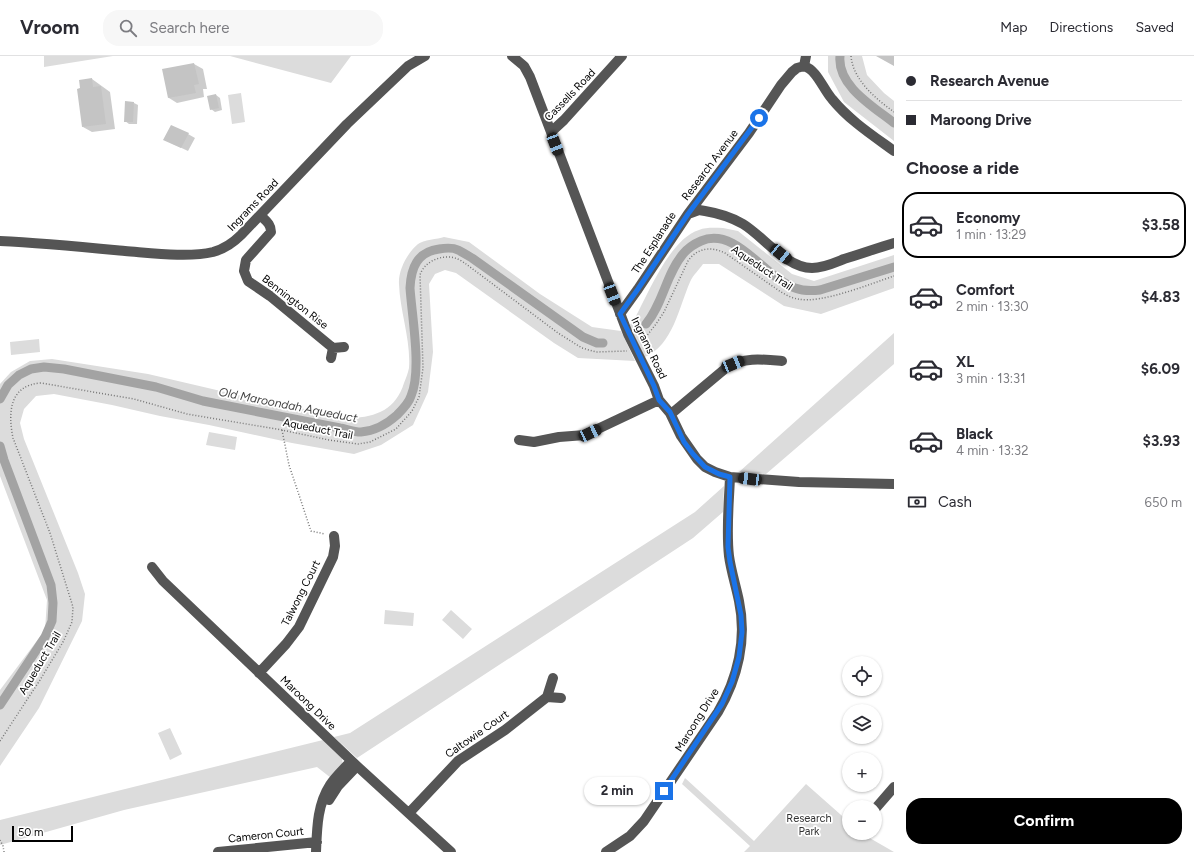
<!DOCTYPE html>
<html lang="en">
<head>
<meta charset="utf-8">
<style>
	:root { --surface:#fff; --page:#f7f7f7; --text:#2b2b33; --muted:#7c7c81; --line:#e1e1e2; --accent:#000 }
	body { margin:0; font-family:Figtree,sans-serif; background:var(--page); color:var(--text); height:100vh; display:flex; flex-direction:column; font-size:15px; white-space:nowrap }
	* { box-sizing:border-box; margin:0 }
	p { font-size:13px; color:var(--muted) }
	.icon { flex:none; width:22px; height:22px; fill:none; stroke:currentColor; stroke-width:2; stroke-linecap:round; stroke-linejoin:round }
	.map { position:relative; flex:1; overflow:hidden }
	.sheet { display:flex; flex-direction:column; background:var(--surface); width:300px }
	.sheet>* { flex:none }
	.top-card { display:grid; align-content:center; height:88px; padding:0 12px; background:var(--surface) }
	.tools { position:absolute; left:842px; top:600px; display:grid; gap:8px }
	.tools a { display:grid; place-items:center; width:40px; height:40px; border-radius:50%; background:var(--surface); box-shadow:0 1px 3px #0004; font-size:20px }
	.scale { position:absolute; left:12px; bottom:10px; width:61px; box-sizing:border-box; padding-left:4px; border:2px solid #000; border-top:0; font-size:11px; line-height:14px; white-space:nowrap; color:#000; -webkit-text-stroke:3px #fff; paint-order:stroke }
	.end { position:absolute; width:18px; height:18px; margin:-9px; border:5px solid #1a73e8; background:#fff; box-shadow:0 0 0 2px #fff }
	.from { border-radius:50% }
	.bubble { position:absolute; height:28px; border-radius:14px; background:var(--surface); box-shadow:0 1px 3px #0004; font-size:13px; font-weight:700; line-height:28px; text-align:center }
	.car { position:absolute; width:12px; height:24px; margin:-12px -6px; border-radius:5px; box-shadow:0 0 3px 1px #0007; background:linear-gradient(#222 24%,#8ab4d8 0 40%,#222 0 76%,#8ab4d8 0 86%,#222 0) }
	.top-card b { display:flex; align-items:center; gap:14px; height:38px; font-size:15px }
	.top-card b+b { border-top:1px solid var(--line) }
	.top-card i { width:10px; height:10px; background:var(--text) }
	ul { padding:0; list-style:none }
	li { display:flex; align-items:center; gap:12px; height:66px; margin:0 8px 6px; padding:0 4px; border:2px solid transparent; border-radius:16px }
	li div { flex:1 }
	li b { display:block; font-size:15px }
	li em { font-style:normal; font-weight:700 }
	li.on { border-color:var(--accent) }
	li>.icon { width:36px; height:36px; stroke-width:1.5 }
	h2 { padding:0 12px; font-size:18px; line-height:48px }
	.pay { display:flex; align-items:center; gap:10px; height:44px; padding:0 12px; font-size:15px }
	.pay p { margin-inline-start:auto }
	.button { display:flex; gap:8px; margin-top:auto; padding:8px 12px }
	.button a { flex:1; height:46px; border-radius:16px; background:var(--accent); color:#fff; font-size:16px; font-weight:700; line-height:46px; text-align:center }
	header { display:flex; align-items:center; gap:24px; box-sizing:border-box; height:56px; padding:0 20px; background:var(--surface); border-bottom:1px solid var(--line) }
	header strong { font-size:19px }
	nav { display:flex; gap:22px; margin-inline-start:auto; font-size:14px }
	.search { width:280px; height:36px; background:var(--page); display:flex; align-items:center; gap:10px; box-sizing:border-box; padding:0 14px; border-radius:16px; color:var(--muted); font-size:15px }
	main { display:flex; flex:1; min-height:0 }
	.map>svg:first-child { display:block }
</style>
</head>
<body>
<header>
<strong>Vroom</strong>
<div class="search"><svg class="icon" aria-label="search" viewBox="0 0 24 24"><circle cx="10" cy="10" r="6"/><path d="M15 15l6 6"/></svg>Search here</div>
<nav><a>Map</a><a>Directions</a><a>Saved</a></nav>
</header>
<main>
<div class="map">
<svg width="894" height="796" viewBox="0 0 894 796">
	<rect width="100%" height="100%" fill="#fff"/>
	<path fill="#dcdcdc" d="M44 0H113L44 11Z
		M230 0H351L331 27Z
		M828 0H862L867 19 884 37 894 45V85L844 46 828 16Z
		M241 37 245 66 232 68 228 39Z
		M723 172 738 175 792 218 814 225 894 199V232L821 258 784 250 719 208H703C699 214 693 219 690 226 679 251 673 289 645 301L629 270 635 262C649 236 670 183 699 174 706 171 716 172 723 172Z
		M444 181 469 186 540 238 592 271 621 275 635 305 578 302 554 287 456 217 445 214 435 218 429 228 433 296 428 336 413 369 381 389 354 398 292 387 209 369 160 360 112 349 54 338 36 340 24 353 20 367 24 383 78 517 85 538 82 565 39 652 0 710V634L45 574 47 544 0 420V328L11 316 30 305 52 303 148 318 263 345 351 362C377 361 396 353 404 327 406 322 408 317 409 312 411 284 400 256 399 228 398 214 408 196 418 188 423 184 438 183 444 181Z
		M894 277V308L766 418 739 416Z
		M39 283 40 296 11 299 10 286Z
		M209 376 237 381 235 394 206 389Z
		M724 430 723 456 693 482 357 702 334 681 350 677 695 456Z
		M385 554 414 557 413 570 384 568Z
		M451 554 472 573 463 583 442 564Z
		M170 672 182 698 170 704 158 677Z
		M323 684 342 702 343 710 331 722 317 711 124 754 0 789V764Z
		M685 722 754 785 806 728 849 766V777H861L894 796H744L750 790 682 728Z"/>
	<path fill="#0003" d="M194 8 203 13 207 33H203L204 41 177 47 169 42 163 14Z
		M92 23 110 36 115 73 92 76 83 71Z
		M216 39 220 42 222 54 215 56 211 53Z
		M134 47 138 49 137 68H129L125 65Z
		M188 78 195 82 188 95 171 87Z"/>
	<g fill="none" stroke-linecap="round" stroke-linejoin="round">
		<path stroke="#a3a3a3" stroke-width="9" d="M840 0C837 30 874 51 894 67
			M646 268C663 248 666 218 683 198 688 192 694 188 701 185 736 170 765 222 795 232 803 235 812 235 820 234L894 211
			M0 343 8 329 19 319 31 313 44 311 64 313 156 331 203 345 340 372C346 373 354 376 361 376 375 375 387 368 397 359 402 354 409 347 411 340 422 315 412 261 410 232 411 212 417 196 439 193 445 192 452 191 458 194 462 196 467 199 472 202L583 281 597 287H603
			M0 390 4 404 51 529 53 547 52 565 45 581 0 649"/>
	</g>
	<path fill="#c4c4c4" d="M876 0H894V10Z
		M194 7 199 28 194 29 196 37 168 42 162 13Z
		M92 22 93 31 101 30 106 68 82 71 77 33 80 32 79 24Z
		M216 38 219 52 210 54 207 40Z
		M125 45 134 46 133 66H124Z
		M171 69 189 77 181 92 163 84Z"/>
	<g fill="none" stroke-linecap="round" stroke-linejoin="round">
		<path stroke="#777" stroke-width="1.5" stroke-dasharray="1 2" stroke-linecap="butt" d="M851 0C853 24 876 43 894 56
			M642 286 656 268 664 256 688 205C697 192 711 190 725 197L778 234C784 238 791 242 798 243 821 248 870 228 894 220
			M282 374 289 409 311 475 325 478
			M0 685 40 624 63 586 72 566 73 551 50 477 13 382C8 357 9 329 41 327L134 343 187 358 282 374 329 384 358 388 370 386 396 373 412 355 419 341 423 312 420 219C424 206 441 198 455 202 459 203 463 206 466 208L558 277 582 292 596 296 627 295
			M0 784 3 790 4 796"/>
		<path stroke="#555" stroke-width="10" d="M512 0 524 10 530 21 628 278 654 330 659 344 670 357 681 380 697 403 705 411 715 416 730 421 799 426 894 428
			M804 10C817 14 823 33 832 43 849 64 872 79 894 95
			M804 10 806 0
			M551 76 564 64 622 0
			M688 158 699 154 705 155C717 157 731 161 743 168 763 180 786 212 812 212 823 212 834 207 844 203 861 198 877 192 894 187
			M261 160C266 165 271 168 271 176L246 204 244 215 248 225 270 240 333 292
			M0 185C42 187 83 191 125 195 151 197 188 202 213 196 224 193 233 187 241 179L347 68 408 10 425 0
			M620 258 638 233 688 158 749 77 781 29 792 16 797 12 804 10
			M331 302 333 292 344 291
			M671 358 726 312C744 301 761 303 782 305
			M519 384 534 386 559 381 585 379 659 344
			M152 511 163 525 357 710 451 796
			M259 617 286 588 299 571 333 501 335 490 334 480
			M553 622 547 641 561 642
			M329 744 338 730 357 710
			M875 753 894 731
			M409 757 458 705 505 674 547 641
			M218 796 317 786
			M316 796C317 773 317 749 330 729 336 720 344 713 351 705
			M606 796 630 780 644 765 718 656C738 622 747 583 739 545 736 530 731 515 729 500 726 474 729 447 730 421"/>
	</g>
	<g fill="none" stroke-linecap="round" stroke-linejoin="round">
		<path stroke="#1a73e8" stroke-width="5" d="M664 735 722 648 732 626 739 601 742 576 741 559 730 506 728 491 730 421 719 418 705 411 693 398 684 386 670 356 659 344 654 330 620 258 638 233 688 158 759 62"/>
	</g>
	<g text-anchor="middle" dominant-baseline="central" stroke-width="3.5" stroke-linejoin="round" paint-order="stroke">
		<g font-size="11" fill="#000" stroke="#fff">
			<text transform="translate(570 39) rotate(-46)">Cassells Road</text>
			<text transform="translate(710 109) rotate(-53)">Research Avenue</text>
			<text transform="translate(253 149) rotate(-46)">Ingrams Road</text>
			<text transform="translate(654 187) rotate(-57)">The Esplanade</text>
			<text transform="translate(762 212) rotate(34)">Aqueduct Trail</text>
			<text transform="translate(295 246) rotate(38)">Bennington Rise</text>
			<text transform="translate(649 292) rotate(64)">Ingrams Road</text>
			<text transform="translate(318 373) rotate(11)">Aqueduct Trail</text>
			<text transform="translate(301 537) rotate(-63)">Talwong Court</text>
			<text transform="translate(40 607) rotate(-59)">Aqueduct Trail</text>
			<text transform="translate(308 647) rotate(44)">Maroong Drive</text>
			<text transform="translate(697 664) rotate(-58)">Maroong Drive</text>
			<text transform="translate(477 678) rotate(-35)">Caltowie Court</text>
			<text transform="translate(266 779) rotate(-6)">Cameron Court</text>
		</g>
		<g font-size="11" fill="#333" stroke="#fff">
			<text x="809" y="762">Research<tspan x="809" dy="13">Park</tspan></text>
		</g>
		<g font-size="12" font-style="italic" fill="#444" stroke="#fff">
			<text transform="translate(288 349) rotate(11)">Old Maroondah Aqueduct</text>
		</g>
	</g>
</svg>
<div class="tools">
<a><svg class="icon" aria-label="locate" viewBox="0 0 24 24"><circle cx="12" cy="12" r="6"/><path d="M12 2v4M12 18v4M2 12h4M18 12h4"/></svg></a>
<a><svg class="icon" aria-label="layers" viewBox="0 0 24 24"><path d="M12 4l9 5-9 5-9-5zM3 14l9 5 9-5"/></svg></a>
<a>+</a>
<a>−</a>
</div>
<div class="scale">50 m</div>
<i class="end from" style="left:759px;top:62px"></i>
<i class="end" style="left:664px;top:735px"></i>
<div class="bubble" style="left:584px;top:721px;width:66px">2 min</div>
<i class="car" style="left:555px;top:88px;rotate:159deg"></i>
<i class="car" style="left:781px;top:198px;rotate:129deg"></i>
<i class="car" style="left:612px;top:238px;rotate:159deg"></i>
<i class="car" style="left:733px;top:308px;rotate:68deg"></i>
<i class="car" style="left:590px;top:377px;rotate:65deg"></i>
<i class="car" style="left:750px;top:423px;rotate:277deg"></i>
</div>
<section class="sheet">
<div class="top-card">
<b><i class="from"></i>Research Avenue</b>
<b><i></i>Maroong Drive</b>
</div>
<h2>Choose a ride</h2>
<ul>
<li class="on"><svg class="icon" aria-label="car" viewBox="0 0 24 24"><path d="M5 17H2v-5l4-1 3-4h7l3 4 3 1v5h-3M9 17h6M6 11h13"/><circle cx="7" cy="17" r="2"/><circle cx="17" cy="17" r="2"/></svg><div><b>Economy</b><p>1 min · 13:29</p></div><em>$3.58</em></li>
<li><svg class="icon" aria-label="car" viewBox="0 0 24 24"><path d="M5 17H2v-5l4-1 3-4h7l3 4 3 1v5h-3M9 17h6M6 11h13"/><circle cx="7" cy="17" r="2"/><circle cx="17" cy="17" r="2"/></svg><div><b>Comfort</b><p>2 min · 13:30</p></div><em>$4.83</em></li>
<li><svg class="icon" aria-label="car" viewBox="0 0 24 24"><path d="M5 17H2v-5l4-1 3-4h7l3 4 3 1v5h-3M9 17h6M6 11h13"/><circle cx="7" cy="17" r="2"/><circle cx="17" cy="17" r="2"/></svg><div><b>XL</b><p>3 min · 13:31</p></div><em>$6.09</em></li>
<li><svg class="icon" aria-label="car" viewBox="0 0 24 24"><path d="M5 17H2v-5l4-1 3-4h7l3 4 3 1v5h-3M9 17h6M6 11h13"/><circle cx="7" cy="17" r="2"/><circle cx="17" cy="17" r="2"/></svg><div><b>Black</b><p>4 min · 13:32</p></div><em>$3.93</em></li>
</ul>
<div class="pay"><svg class="icon" aria-label="cash" viewBox="0 0 24 24"><path d="M3 7h18v10H3z"/><circle cx="12" cy="12" r="2"/></svg>Cash<p>650 m</p></div>
<div class="button"><a>Confirm</a></div>
</section>
</main>
</body>
</html>
